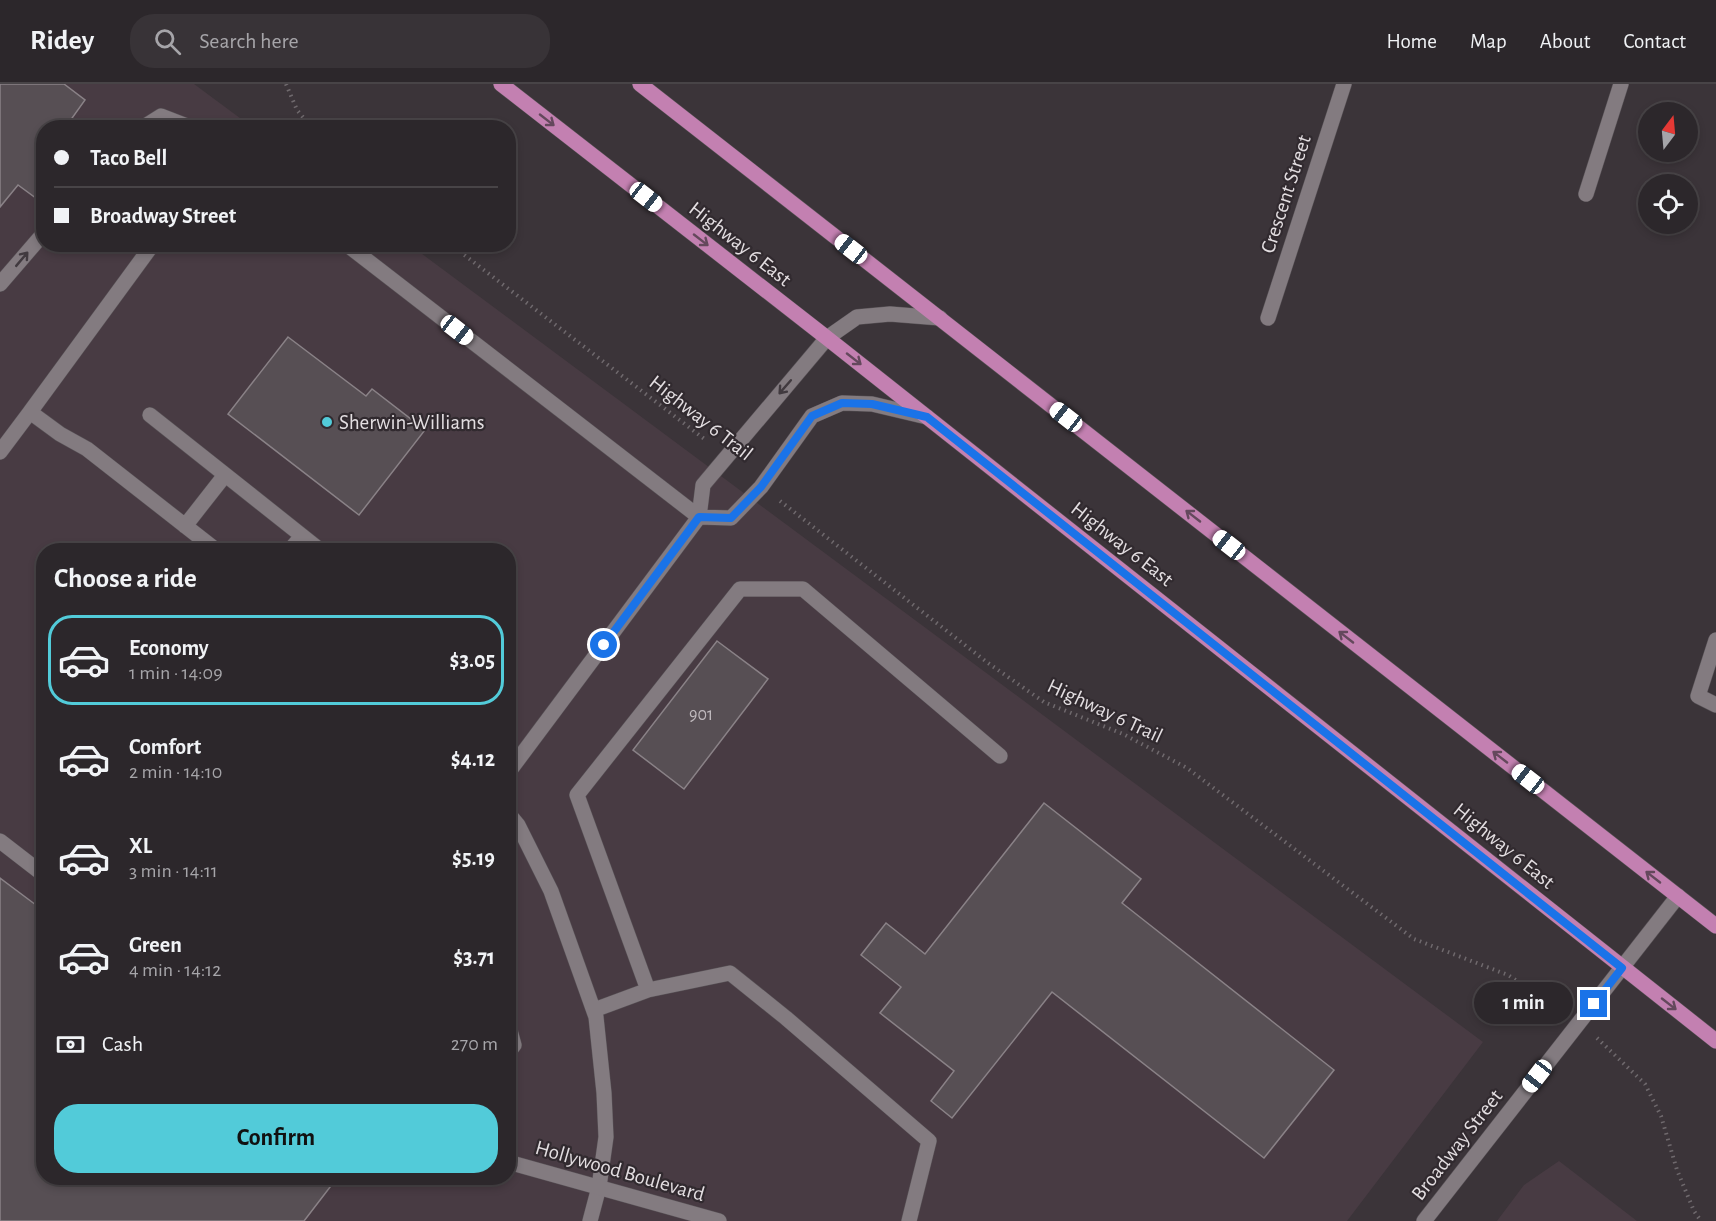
<!DOCTYPE html>
<html lang="en">
<head>
<meta charset="utf-8">
<style>
	:root { --surface:#2c272b; --page:#383337; --text:#f1f3f6; --muted:#a6a5a9; --line:#484447; --accent:#52cbd9 }
	body { margin:0; font-family:"Alegreya Sans",sans-serif; background:var(--page); color:var(--text); height:100vh; display:flex; flex-direction:column; font-size:22px; white-space:nowrap }
	* { box-sizing:border-box; margin:0 }
	p { font-size:20px; color:var(--muted) }
	.icon { flex:none; width:33px; height:33px; fill:none; stroke:currentColor; stroke-width:2; stroke-linecap:round; stroke-linejoin:round }
	.map { position:relative; flex:1; overflow:hidden }
	.details { position:absolute; left:36px; top:459px; width:480px; height:642px; display:flex; flex-direction:column; background:var(--surface); border-radius:24px; box-shadow:0 3px 9px #0003,0 0 0 2px var(--line) }
	.details>* { flex:none }
	.hud { position:absolute; left:36px; top:36px; width:480px; height:132px; border-radius:24px; box-shadow:0 3px 9px #0003,0 0 0 2px var(--line); display:grid; align-content:center; height:132px; padding:0 18px; background:var(--surface) }
	.needle { width:39px; rotate:16deg }
	.buttons { position:absolute; left:1638px; top:18px; display:grid; gap:12px }
	.buttons a { display:grid; place-items:center; width:60px; height:60px; border-radius:50%; background:var(--surface); box-shadow:0 3px 9px #0003,0 0 0 2px var(--line); font-size:30px }
	.end { position:absolute; width:27px; height:27px; margin:-14px; border:8px solid #1a73e8; background:#fff; box-shadow:0 0 0 3px #fff }
	.from { border-radius:50% }
	.bubble { position:absolute; height:42px; border-radius:21px; background:var(--surface); box-shadow:0 3px 9px #0003,0 0 0 2px var(--line); font-size:20px; font-weight:700; line-height:42px; text-align:center }
	.car { position:absolute; width:18px; height:36px; margin:-18px -9px; border-radius:8px; box-shadow:0 0 4px 2px #0007; background:linear-gradient(#fff 24%,#345 0 40%,#fff 0 76%,#345 0 86%,#fff 0) }
	.hud b { display:flex; align-items:center; gap:21px; height:57px; font-size:22px }
	.hud b+b { border-top:2px solid var(--line) }
	.hud i { width:15px; height:15px; background:var(--text) }
	ul { padding:0; list-style:none }
	li { display:flex; align-items:center; gap:18px; height:90px; margin:0 12px 9px; padding:0 6px; border:3px solid transparent; border-radius:24px }
	li div { flex:1 }
	li b { display:block; font-size:22px }
	li em { font-style:normal; font-weight:700 }
	li.on { border-color:var(--accent) }
	li>.icon { width:54px; height:54px; stroke-width:1.5 }
	h2 { padding:0 18px; font-size:27px; line-height:72px }
	.pay { display:flex; align-items:center; gap:15px; height:66px; padding:0 18px; font-size:22px }
	.pay p { margin-inline-start:auto }
	.action { display:flex; gap:12px; margin-top:auto; padding:12px 18px }
	.action a { flex:1; height:69px; border-radius:24px; background:var(--accent); color:#111; font-size:24px; font-weight:700; line-height:69px; text-align:center }
	header { display:flex; align-items:center; gap:36px; box-sizing:border-box; height:84px; padding:0 30px; background:var(--surface); border-bottom:2px solid var(--line) }
	header strong { font-size:28px }
	nav { display:flex; gap:33px; margin-inline-start:auto; font-size:21px }
	.search { width:420px; height:54px; background:var(--page); display:flex; align-items:center; gap:15px; box-sizing:border-box; padding:0 21px; border-radius:24px; color:var(--muted); font-size:22px }
	.map>svg:first-child { display:block }
</style>
</head>
<body>
<header>
<strong>Ridey</strong>
<div class="search"><svg class="icon" aria-label="search" viewBox="0 0 24 24"><circle cx="10" cy="10" r="6"/><path d="M15 15l6 6"/></svg>Search here</div>
<nav><a>Home</a><a>Map</a><a>About</a><a>Contact</a></nav>
</header>
<div class="map">
<svg width="1716" height="1137" viewBox="0 0 1716 1137">
	<rect width="100%" height="100%" fill="#3b3439"/>
	<path fill="#483b43" fill-rule="evenodd" d="M0 0H194L252 43 44 44V160L410 161 1483 958 1347 1137H0ZM44 466H508V1094H44Z
		M1559 1077 1637 1137H1497L1524 1101Z"/>
	<path fill="#574f54" stroke="#8a8287" stroke-width="1.5" d="M0 0H64L85 16 65 44H44V120L18 101 0 123Z
		M288 253 366 312 372 305 425 346 359 431 228 330Z
		M717 557 768 595 684 705 633 666Z
		M1044 719 1141 795 1122 819 1334 986 1264 1074 1052 908 952 1034 931 1017 954 987 880 929 901 903 861 871 886 839 925 870Z
		M0 794 44 827V1094H337L304 1137H0Z"/>
	<g fill="none" stroke-linecap="round" stroke-linejoin="round">
		<g stroke="#585256" stroke-width="16">
			<path id="service" d="M142 44 161 32 192 44
				M1586 110 1621 0
				M346 160 699 433 731 434 761 403 812 332 842 319 872 320 927 333
				M0 200 44 149
				M30 328 153 160
				M150 331 320 466
				M0 368 30 328 60 350 87 365 216 466
				M185 442 225 391
				M290 466 302 452
				M508 689 699 433 703 401 827 254 857 233 890 230 940 234
				M508 729 518 741 551 807 596 933 604 1009 606 1053 599 1103 590 1137
				M648 906 577 711 740 505H803L1000 672
				M594 926 648 906 730 889 786 934 929 1057 909 1137
				M508 939 514 961 508 969"/>
		</g>
		<g stroke="#585256" stroke-width="16">
			<path id="minor" d="M1268 234 1344 0
				M1716 556 1698 612 1716 621
				M0 757 44 791
				M508 1078 719 1137
				M1424 1137 1678 812"/>
		</g>
		<g stroke="#585256" stroke-width="16">
			<path id="primary" d="M501 0 827 254 1716 957
				M640 0 1716 842"/>
		</g>
		<path stroke="#6f696d" stroke-width="4" stroke-dasharray="1.5 4.5" stroke-linecap="butt" d="M286 0 297 26 312 44
			M450 160 707 357
			M780 417 988 579 1044 618 1123 650 1187 684 1414 855 1508 891 1558 923
			M1597 954 1645 1000 1661 1032 1677 1086 1694 1127 1701 1137"/>
		<use href="#service" stroke="#837b80" stroke-width="15"/>
		<use href="#minor" stroke="#837b80" stroke-width="15"/>
		<use href="#primary" stroke="#c380b1" stroke-width="15"/>
	</g>
	<defs><path id="oneway-shaft" d="M-6 0H5M1.5-3L5.5 0L1.5 3" fill="none" stroke-width="1.6" stroke-linecap="round" stroke-linejoin="round" transform="scale(1.5)"/></defs>
	<g stroke="#64485c">
		<use href="#oneway-shaft" transform="translate(547 36) rotate(38)"/>
		<use href="#oneway-shaft" transform="translate(701 156) rotate(38)"/>
		<use href="#oneway-shaft" transform="translate(854 275) rotate(38)"/>
		<use href="#oneway-shaft" transform="translate(1193 432) rotate(-142)"/>
		<use href="#oneway-shaft" transform="translate(1346 553) rotate(-142)"/>
		<use href="#oneway-shaft" transform="translate(1500 673) rotate(-142)"/>
		<use href="#oneway-shaft" transform="translate(1653 793) rotate(-142)"/>
		<use href="#oneway-shaft" transform="translate(1669 920) rotate(38)"/>
	</g>
	<g stroke="#413a3f">
		<use href="#oneway-shaft" transform="translate(22 175) rotate(-50)"/>
		<use href="#oneway-shaft" transform="translate(785 303) rotate(131)"/>
	</g>
	<g fill="none" stroke-linecap="round" stroke-linejoin="round">
		<path stroke="#1a73e8" stroke-width="8" d="M604 561 699 433 731 434 761 403 812 332 842 319 872 320 927 333 1622 884 1594 920"/>
	</g>
	<circle fill="#52cbd9" stroke="#312a2f" stroke-width="2" cx="327" cy="338" r="6"/>
	<g text-anchor="middle" dominant-baseline="central" stroke-width="4.5" stroke-linejoin="round" paint-order="stroke">
		<g font-size="18" fill="#c0babe">
			<text x="701" y="631">901</text>
		</g>
		<g font-size="21" fill="#e3dee1" stroke="#312a2f">
			<text transform="translate(1286 110) rotate(-72)">Crescent Street</text>
			<text transform="translate(740 160) rotate(38)">Highway 6 East</text>
			<text transform="translate(701 334) rotate(38)">Highway 6 Trail</text>
			<text transform="translate(1122 460) rotate(38)">Highway 6 East</text>
			<text transform="translate(1105 627) rotate(25)">Highway 6 Trail</text>
			<text transform="translate(1504 762) rotate(39)">Highway 6 East</text>
			<text transform="translate(1457 1061) rotate(-52)">Broadway Street</text>
			<text transform="translate(620 1087) rotate(16)">Hollywood Boulevard</text>
		</g>
		<g font-size="21" fill="#e3dee1" stroke="#312a2f" text-anchor="start">
			<text x="339" y="338">Sherwin-Williams</text>
		</g>
	</g>
</svg>
<div class="buttons">
<a><svg class="needle" viewBox="-14 -14 28 28"><path d="M0-13l5 13h-10z" fill="#e53935"/><path d="M0 13l5-13h-10z" fill="#a6a5a9"/></svg></a>
<a><svg class="icon" aria-label="locate" viewBox="0 0 24 24"><circle cx="12" cy="12" r="6"/><path d="M12 2v4M12 18v4M2 12h4M18 12h4"/></svg></a>
</div>
<i class="end from" style="left:604px;top:561px"></i>
<i class="end" style="left:1594px;top:920px"></i>
<div class="bubble" style="left:1474px;top:898px;width:99px">1 min</div>
<i class="car" style="left:646px;top:113px;rotate:128deg"></i>
<i class="car" style="left:851px;top:165px;rotate:308deg"></i>
<i class="car" style="left:457px;top:246px;rotate:128deg"></i>
<i class="car" style="left:1066px;top:333px;rotate:308deg"></i>
<i class="car" style="left:1229px;top:461px;rotate:308deg"></i>
<i class="car" style="left:1528px;top:695px;rotate:308deg"></i>
<i class="car" style="left:1537px;top:992px;rotate:218deg"></i>
<div class="hud">
<b><i class="from"></i>Taco Bell</b>
<b><i></i>Broadway Street</b>
</div>
<section class="details">
<h2>Choose a ride</h2>
<ul>
<li class="on"><svg class="icon" aria-label="car" viewBox="0 0 24 24"><path d="M5 17H2v-5l4-1 3-4h7l3 4 3 1v5h-3M9 17h6M6 11h13"/><circle cx="7" cy="17" r="2"/><circle cx="17" cy="17" r="2"/></svg><div><b>Economy</b><p>1 min · 14:09</p></div><em>$3.05</em></li>
<li><svg class="icon" aria-label="car" viewBox="0 0 24 24"><path d="M5 17H2v-5l4-1 3-4h7l3 4 3 1v5h-3M9 17h6M6 11h13"/><circle cx="7" cy="17" r="2"/><circle cx="17" cy="17" r="2"/></svg><div><b>Comfort</b><p>2 min · 14:10</p></div><em>$4.12</em></li>
<li><svg class="icon" aria-label="car" viewBox="0 0 24 24"><path d="M5 17H2v-5l4-1 3-4h7l3 4 3 1v5h-3M9 17h6M6 11h13"/><circle cx="7" cy="17" r="2"/><circle cx="17" cy="17" r="2"/></svg><div><b>XL</b><p>3 min · 14:11</p></div><em>$5.19</em></li>
<li><svg class="icon" aria-label="car" viewBox="0 0 24 24"><path d="M5 17H2v-5l4-1 3-4h7l3 4 3 1v5h-3M9 17h6M6 11h13"/><circle cx="7" cy="17" r="2"/><circle cx="17" cy="17" r="2"/></svg><div><b>Green</b><p>4 min · 14:12</p></div><em>$3.71</em></li>
</ul>
<div class="pay"><svg class="icon" aria-label="cash" viewBox="0 0 24 24"><path d="M3 7h18v10H3z"/><circle cx="12" cy="12" r="2"/></svg>Cash<p>270 m</p></div>
<div class="action"><a>Confirm</a></div>
</section>
</div>
</body>
</html>
